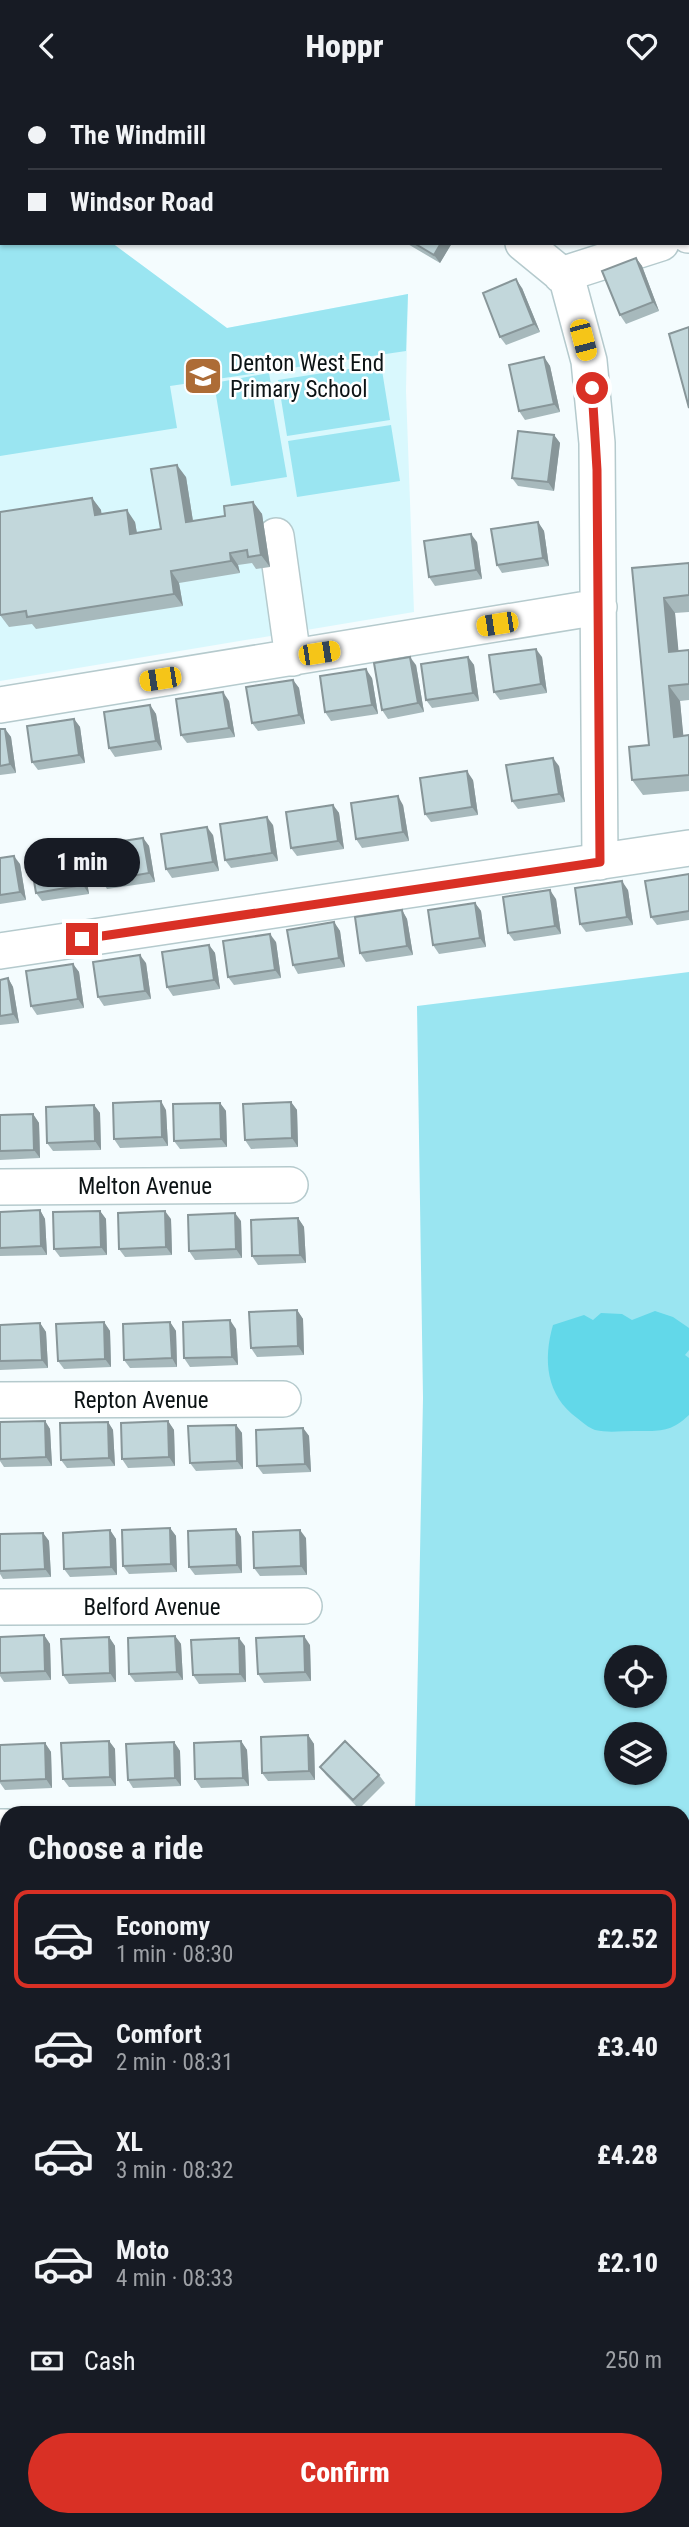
<!DOCTYPE html>
<html lang="en">
<head>
<meta charset="utf-8">
<style>
	:root { --surface:#171b24; --page:#20242c; --text:#f1f3f6; --muted:#9ea1a6; --line:#363941; --accent:#d93025 }
	body { margin:0; font-family:"Roboto Condensed",sans-serif; background:var(--page); color:var(--text); height:100vh; display:flex; flex-direction:column; font-size:26px; white-space:nowrap }
	* { box-sizing:border-box; margin:0 }
	p { font-size:23px; color:var(--muted) }
	.icon { flex:none; width:38px; height:38px; fill:none; stroke:currentColor; stroke-width:2; stroke-linecap:round; stroke-linejoin:round }
	.map { position:relative; flex:1; overflow:hidden }
	.details { position:absolute; left:0px; top:1715px; width:690px; height:721px; display:flex; flex-direction:column; background:var(--surface); border-radius:21px 21px 0 0; box-shadow:0 2px 5px #0004 }
	.details>* { flex:none }
	.hud { position:absolute; left:0px; top:0px; width:690px; height:154px; box-shadow:0 2px 5px #0004; display:grid; align-content:center; height:154px; padding:0 28px; background:var(--surface) }
	.controls { position:absolute; left:604px; top:1554px; display:grid; gap:14px }
	.controls a { display:grid; place-items:center; width:63px; height:63px; border-radius:50%; background:var(--surface); box-shadow:0 2px 5px #0004; font-size:35px }
	.end { position:absolute; width:32px; height:32px; margin:-16px; border:9px solid #d93025; background:#fff; box-shadow:0 0 0 4px #fff }
	.from { border-radius:50% }
	.bubble { position:absolute; height:49px; border-radius:24px; background:var(--surface); box-shadow:0 2px 5px #0004; font-size:23px; font-weight:800; line-height:49px; text-align:center }
	.car { position:absolute; width:21px; height:42px; margin:-21px -10px; border-radius:9px; box-shadow:0 0 5px 2px #0007; background:linear-gradient(#f5c518 24%,#345 0 40%,#f5c518 0 76%,#345 0 86%,#f5c518 0) }
	.hud b { display:flex; align-items:center; gap:24px; height:66px; font-size:26px }
	.hud b+b { border-top:2px solid var(--line) }
	.hud i { width:18px; height:18px; background:var(--text) }
	ul { padding:0; list-style:none }
	li { display:flex; align-items:center; gap:21px; height:98px; margin:0 14px 10px; padding:0 14px; border:4px solid transparent; border-radius:14px }
	li div { flex:1 }
	li b { display:block; font-size:26px }
	li em { font-style:normal; font-weight:800 }
	li.current { border-color:var(--accent) }
	li>.icon { width:63px; height:63px; stroke-width:1.5 }
	h2 { padding:0 28px; font-size:32px; line-height:84px }
	.pay { display:flex; align-items:center; gap:18px; height:77px; padding:0 28px; font-size:26px }
	.pay p { margin-inline-start:auto }
	.action { display:flex; gap:14px; margin-top:auto; padding:14px 28px }
	.action a { flex:1; height:80px; border-radius:42px; background:var(--accent); color:#fff; font-size:28px; font-weight:800; line-height:80px; text-align:center }
	header { display:flex; justify-content:space-between; align-items:center; height:91px; padding:0 28px; background:var(--surface); font-size:32px; font-weight:800 }
	.map>svg:first-child { display:block }
</style>
</head>
<body>
<header><svg class="icon" aria-label="back" viewBox="0 0 24 24"><path d="M15 5l-7 7 7 7"/></svg>Hoppr<svg class="icon" aria-label="heart" viewBox="0 0 24 24"><path d="M12 20l-8-8c-3-5 5-10 8-4 3-6 11-1 8 4z"/></svg></header>
<div class="map">
<svg width="689" height="2436" viewBox="0 0 689 2436">
	<rect width="100%" height="100%" fill="#f4fcfe"/>
	<path fill="#d9f8fd" d="M0 0 78 2H2V152H112L227 237 408 203 406 300 414 521 0 590Z"/>
	<path fill="#9ae5f1" fill-rule="evenodd" d="M0 0 78 2H2V152H112L227 237 408 203 406 260 170 295 177 337 0 365Z
		M381 273 390 329 287 345 278 289Z
		M269 282 287 386 231 395 214 292Z
		M391 334 400 390 297 406 288 350Z
		M689 881V2372H682V1722H415L423 1307 417 915ZM616 1566H654V1605H616ZM616 1643H654V1682H616Z
		M0 2078H7V2429H499L500 2436H0Z"/>
	<path fill="#62d8e9" d="M655 1220 673 1226 689 1237V1259L685 1264 689 1267V1324C670 1342 659 1340 634 1340 621 1340 608 1342 595 1339 589 1337 582 1331 577 1327 546 1304 543 1269 553 1234L584 1224 593 1229 601 1222 622 1223 632 1229Z"/>
	<g fill="none" stroke-linecap="round" stroke-linejoin="round">
		<g stroke="#b5cacd" stroke-width="38">
			<path id="minor" d="M272 0 273 2
				M688 144 689 143
				M523 152 567 188 589 270 597 352 600 771
				M561 184 661 152
				M276 445 293 567
				M0 614 599 516
				M0 860 689 757
				M0 1096 290 1094
				M0 1309 283 1308
				M0 1516 304 1515
				M0 1736H7
				M0 1956H7
				M682 2436 684 2402 682 2401"/>
		</g>
		<use href="#minor" stroke="#fff" stroke-width="35"/>
	</g>
	<path fill="#a7b9bc" d="M406 152H452L440 172Z
		M636 167 642 175 659 220 626 233 620 224Z
		M522 197 540 241 506 254 500 246Z
		M544 266 550 275 560 321 525 329 519 320Z
		M554 344 560 352 554 400 518 395 512 387Z
		M186 386 193 430 225 425 253 411 262 423 270 476 256 478 252 472 238 474 240 482 179 492 183 515 36 538 32 533 9 536 0 524 92 407 101 419V423L135 431 137 442 161 438Z
		M538 431 544 440 549 475 502 482 497 474Z
		M477 451 482 488 435 495 429 486Z
		M689 472V521L675 522 678 560 689 559V609L680 610 683 645 689 644V700L643 704 632 689 649 654 632 477Z
		M468 566 474 574 479 610 432 617 426 609Z
		M542 566 547 602 500 609 494 601Z
		M416 574 424 621 388 628 382 619Z
		M372 587 378 623 331 630 325 621Z
		M293 589 299 597 305 633 258 640 252 632Z
		M229 610 235 646 187 652 181 644Z
		M150 614 156 623 162 659 115 666 109 657Z
		M74 628 80 636 85 672 38 679 32 671Z
		M0 638H5L11 646 16 682 0 684Z
		M559 675 565 711 518 718 512 710Z
		M473 689 478 724 431 731 425 723Z
		M333 714 339 722 344 758 297 765 291 757Z
		M403 714 409 750 362 757 356 748Z
		M273 734 278 770 231 777 225 769Z
		M213 744 219 780 172 787 166 778Z
		M143 747 149 755 155 791 107 798 102 790Z
		M0 767 20 773 26 809 0 813Z
		M83 767 89 803 42 810 36 802Z
		M689 783V829L657 834 651 826Z
		M628 799 633 834 586 841 580 833Z
		M556 808 561 843 514 850 508 842Z
		M475 812 481 820 486 856 439 863 433 854Z
		M402 819 407 828 413 864 366 871 360 862Z
		M334 831 340 840 345 876 298 883 293 874Z
		M276 851 281 887 234 894 228 886Z
		M209 854 215 862 220 898 173 905 167 896Z
		M146 872 151 908 104 915 98 906Z
		M73 873 79 881 84 917 37 924 31 915Z
		M8 887 13 896 19 932 0 934V889Z
		M291 1011 297 1019 298 1056 251 1058 245 1049Z
		M220 1012 226 1020 227 1056 180 1058 174 1050Z
		M94 1014 100 1022 101 1059 53 1060 47 1052Z
		M166 1019 168 1055 120 1057 114 1048Z
		M33 1023 39 1032 40 1067 0 1069V1024Z
		M40 1119 45 1128 47 1164 0 1165V1121Z
		M100 1120 106 1128 107 1164 60 1166 54 1158Z
		M298 1127 304 1136 306 1172 258 1174 252 1165Z
		M171 1128 172 1164 125 1166 119 1158Z
		M241 1130 242 1167 195 1169 189 1160Z
		M297 1219 303 1228 304 1264 257 1266 251 1257Z
		M104 1231 110 1240 111 1276 64 1278 58 1270Z
		M170 1231 176 1240 177 1276 130 1277 124 1269Z
		M40 1232 46 1241 48 1277 0 1279V1234Z
		M236 1238 238 1274 190 1276 184 1267Z
		M45 1330 50 1338 52 1375 4 1376 0 1370V1331Z
		M168 1330 174 1339 175 1375 128 1377 122 1368Z
		M108 1331 113 1339 115 1375 67 1377 61 1369Z
		M236 1334 242 1342 243 1378 196 1380 190 1372Z
		M303 1337 309 1345 311 1381 263 1383 257 1375Z
		M170 1437 176 1445 177 1481 129 1483 123 1475Z
		M236 1438 241 1446 242 1482 195 1484 189 1476Z
		M110 1439 116 1448 117 1484 70 1486 64 1478Z
		M43 1442 49 1450 51 1486 3 1488 0 1483V1443Z
		M306 1447 307 1484 260 1485 254 1477Z
		M44 1544 50 1553 51 1589 4 1591 0 1585V1546Z
		M175 1545 181 1553 183 1589 135 1591 129 1583Z
		M109 1546 115 1555 116 1591 69 1593 63 1584Z
		M310 1554 311 1590 264 1592 258 1583Z
		M245 1555 246 1591 199 1593 193 1584Z
		M308 1644 314 1653 315 1689 268 1690 262 1682Z
		M109 1650 115 1658 116 1695 69 1696 63 1688Z
		M241 1650 247 1659 249 1695 201 1697 195 1688Z
		M174 1651 180 1660 181 1695 133 1697 128 1689Z
		M45 1652 51 1661 52 1697 5 1699 0 1692V1654Z
		M320 1676 379 1684 385 1692 359 1718 326 1684Z
		M0 1757H7V1801H5L0 1794Z
		M0 1877H7V1922H3L0 1918Z
		M7 1979V2024H6L0 2015Z"/>
	<path fill="#889699" d="M441 152H452L440 172 434 164Z
		M636 167 642 175 659 220 653 211Z
		M516 188 522 197 540 241 534 233Z
		M544 266 550 275 560 321 554 313Z
		M554 344 560 352 554 400 548 391Z
		M177 374 186 386 195 443 186 431Z
		M92 407 101 419 104 436 95 424Z
		M253 411 262 423 270 476 261 464Z
		M127 419 135 431 139 455 130 443Z
		M538 431 544 440 549 475 543 467Z
		M471 443 477 451 482 488 476 479Z
		M230 462 238 474 240 482 231 470Z
		M171 480 179 492 183 515 174 503Z
		M664 507 675 522 680 576 669 561Z
		M536 558 542 566 547 602 541 593Z
		M410 566 416 574 424 621 418 612Z
		M468 566 474 574 479 610 473 602Z
		M366 578 372 587 378 623 372 614Z
		M293 589 299 597 305 633 299 624Z
		M669 595 680 610 685 661 674 646Z
		M223 601 229 610 235 646 229 637Z
		M150 614 156 623 162 659 156 650Z
		M74 628 80 636 85 672 79 664Z
		M5 638 11 646 16 682 10 673Z
		M553 667 559 675 565 711 559 703Z
		M467 680 473 689 478 724 472 716Z
		M398 705 403 714 409 750 403 741Z
		M333 714 339 722 344 758 338 750Z
		M267 726 273 734 278 770 272 762Z
		M207 736 213 744 219 780 213 771Z
		M143 747 149 755 155 791 149 782Z
		M77 759 83 767 89 803 83 794Z
		M14 765 20 773 26 809 20 801Z
		M622 790 628 799 633 834 627 826Z
		M550 799 556 808 561 843 555 835Z
		M475 812 481 820 486 856 480 847Z
		M402 819 407 828 413 864 407 855Z
		M334 831 340 840 345 876 339 867Z
		M270 843 276 851 281 887 275 879Z
		M209 854 215 862 220 898 214 889Z
		M140 864 146 872 151 908 145 900Z
		M73 873 79 881 84 917 78 908Z
		M8 887 13 896 19 932 13 923Z
		M161 1010 166 1019 168 1055 162 1046Z
		M291 1011 297 1019 298 1056 292 1047Z
		M220 1012 226 1020 227 1056 221 1048Z
		M94 1014 100 1022 101 1059 95 1050Z
		M33 1023 39 1032 40 1067 34 1059Z
		M40 1119 45 1128 47 1164 41 1155Z
		M100 1120 106 1128 107 1164 101 1156Z
		M165 1120 171 1128 172 1164 166 1156Z
		M235 1122 241 1130 242 1167 236 1158Z
		M298 1127 304 1136 306 1172 300 1164Z
		M297 1219 303 1228 304 1264 298 1255Z
		M230 1229 236 1238 238 1274 232 1266Z
		M104 1231 110 1240 111 1276 105 1268Z
		M170 1231 176 1240 177 1276 172 1267Z
		M40 1232 46 1241 48 1277 42 1269Z
		M45 1330 50 1338 52 1375 46 1366Z
		M168 1330 174 1339 175 1375 169 1366Z
		M108 1331 113 1339 115 1375 109 1367Z
		M236 1334 242 1342 243 1378 237 1370Z
		M303 1337 309 1345 311 1381 305 1373Z
		M170 1437 176 1445 177 1481 171 1473Z
		M236 1438 241 1446 242 1482 237 1474Z
		M110 1439 116 1448 117 1484 111 1476Z
		M300 1439 306 1447 307 1484 301 1475Z
		M43 1442 49 1450 51 1486 45 1478Z
		M44 1544 50 1553 51 1589 45 1580Z
		M175 1545 181 1553 183 1589 177 1581Z
		M304 1545 310 1554 311 1590 305 1581Z
		M109 1546 115 1555 116 1591 110 1582Z
		M239 1547 245 1555 246 1591 240 1583Z
		M308 1644 314 1653 315 1689 309 1680Z
		M109 1650 115 1658 116 1695 110 1686Z
		M241 1650 247 1659 249 1695 243 1687Z
		M174 1651 180 1660 181 1695 175 1687Z
		M45 1652 51 1661 52 1697 46 1688Z
		M547 2429H556V2436H547Z
		M647 2429H654L656 2432V2436H647Z"/>
	<path fill="#c2d7db" stroke="#889699" stroke-width="2" d="M375 0H428L431 2H375Z
		M611 0H672L674 2H613Z
		M688 14 689 15V68L688 66Z
		M414 152H441L434 164Z
		M636 167 653 211 620 224 602 180Z
		M516 188 534 233 500 246 483 202Z
		M689 236V317L669 243Z
		M544 266 554 313 519 320 509 274Z
		M518 340 554 344 548 391 512 387Z
		M177 374 186 431 225 425 224 415 253 411 261 464 248 466 247 459 230 462 231 470 171 480 174 503 27 526 26 520 0 524V421L92 407 95 424 127 419 130 443 161 438 151 378Z
		M538 431 543 467 497 474 491 438Z
		M471 443 476 479 429 486 424 450Z
		M689 472V504L664 507 669 561 689 559V593L669 595 674 646 689 644V684L632 689 629 656 649 654 632 477Z
		M536 558 541 593 494 601 489 564Z
		M410 566 418 612 382 619 374 572Z
		M468 566 473 602 426 609 421 573Z
		M366 578 372 614 325 621 320 585Z
		M293 589 299 624 252 632 246 596Z
		M223 601 229 637 181 644 176 608Z
		M150 614 156 650 109 657 104 621Z
		M74 628 79 664 32 671 27 635Z
		M0 638H5L10 673 0 675Z
		M553 667 559 703 512 710 506 674Z
		M467 680 472 716 425 723 420 687Z
		M398 705 403 741 356 748 351 712Z
		M333 714 338 750 291 757 286 721Z
		M267 726 272 762 225 769 220 733Z
		M207 736 213 771 166 778 161 743Z
		M143 747 149 782 102 790 96 754Z
		M77 759 83 794 36 802 30 766Z
		M14 765 20 801 0 804V767Z
		M689 783V820L651 826 645 790Z
		M622 790 627 826 580 833 575 797Z
		M550 799 555 835 508 842 503 806Z
		M475 812 480 847 433 854 428 819Z
		M402 819 407 855 360 862 355 826Z
		M334 831 339 867 293 874 287 839Z
		M270 843 275 879 228 886 223 850Z
		M209 854 214 889 167 896 162 861Z
		M140 864 145 900 98 906 93 871Z
		M73 873 78 908 31 915 26 880Z
		M8 887 13 923 0 925V889Z
		M161 1010 162 1046 114 1048 113 1012Z
		M291 1011 292 1047 245 1049 243 1013Z
		M220 1012 221 1048 174 1050 173 1013Z
		M94 1014 95 1050 47 1052 46 1016Z
		M33 1023 34 1059 0 1060V1024Z
		M40 1119 41 1155 0 1157V1121Z
		M100 1120 101 1156 54 1158 53 1121Z
		M165 1120 166 1156 119 1158 118 1122Z
		M235 1122 236 1158 189 1160 188 1124Z
		M298 1127 300 1164 252 1165 251 1129Z
		M297 1219 298 1255 251 1257 249 1221Z
		M230 1229 232 1266 184 1267 183 1231Z
		M104 1231 105 1268 58 1270 56 1233Z
		M170 1231 172 1267 124 1269 123 1233Z
		M40 1232 42 1269 0 1270V1234Z
		M45 1330 46 1366 0 1368V1331Z
		M168 1330 169 1366 122 1368 121 1332Z
		M108 1331 109 1367 61 1369 60 1332Z
		M236 1334 237 1370 190 1372 188 1335Z
		M303 1337 305 1373 257 1375 256 1339Z
		M170 1437 171 1473 123 1475 122 1439Z
		M236 1438 237 1474 189 1476 188 1440Z
		M110 1439 111 1476 64 1478 63 1442Z
		M300 1439 301 1475 254 1477 253 1441Z
		M43 1442 45 1478 0 1480V1443Z
		M44 1544 45 1580 0 1582V1546Z
		M175 1545 177 1581 129 1583 128 1547Z
		M304 1545 305 1581 258 1583 256 1547Z
		M109 1546 110 1582 63 1584 61 1548Z
		M239 1547 240 1583 193 1584 191 1549Z
		M308 1644 309 1680 262 1682 261 1646Z
		M109 1650 110 1686 63 1688 61 1652Z
		M241 1650 243 1687 195 1688 194 1652Z
		M345 1650 379 1684 353 1709 320 1676Z
		M174 1651 175 1687 128 1689 126 1653Z
		M45 1652 46 1688 0 1690V1654Z
		M0 1757H7V1793H0Z
		M0 1877H7V1913L0 1914Z
		M0 1979H7V2015H0Z
		M502 2429H547V2436H502Z
		M602 2429H647V2436H601Z"/>
	<g fill="none" stroke-linecap="round" stroke-linejoin="round">
		<path stroke="#d93025" stroke-width="9" d="M82 848 600 771 597 379 592 297"/>
	</g>
	<defs>
		<g id="school-square" transform="scale(2.0125)"><rect x="-9" y="-9" width="18" height="18" rx="4" fill="#ad6c36" stroke="#fff"/><path d="M0-5L7-2L0 1L-7-2ZM-4 1L0 2.5L4 1V4Q0 6-4 4Z" fill="#fff"/></g>
	</defs>
	<g fill-rule="evenodd">
		<use href="#school-square" x="203" y="285"/>
	</g>
	<g text-anchor="middle" dominant-baseline="central" stroke-width="5" stroke-linejoin="round" paint-order="stroke">
		<g font-size="23" fill="#0c1315" stroke="#fff" text-anchor="start">
			<text x="230" y="272">Denton West End<tspan x="230" dy="26">Primary School</tspan></text>
		</g>
		<g font-size="23" fill="#0c1315" stroke="#fff">
			<text x="145" y="1095">Melton Avenue</text>
			<text x="141" y="1309">Repton Avenue</text>
			<text x="152" y="1516">Belford Avenue</text>
		</g>
	</g>
</svg>
<div class="controls">
<a><svg class="icon" aria-label="locate" viewBox="0 0 24 24"><circle cx="12" cy="12" r="6"/><path d="M12 2v4M12 18v4M2 12h4M18 12h4"/></svg></a>
<a><svg class="icon" aria-label="layers" viewBox="0 0 24 24"><path d="M12 4l9 5-9 5-9-5zM3 14l9 5 9-5"/></svg></a>
</div>
<i class="end from" style="left:592px;top:297px"></i>
<i class="end" style="left:82px;top:848px"></i>
<div class="bubble" style="left:24px;top:747px;width:116px">1 min</div>
<i class="car" style="left:583px;top:249px;rotate:165deg"></i>
<i class="car" style="left:497px;top:533px;rotate:261deg"></i>
<i class="car" style="left:319px;top:562px;rotate:81deg"></i>
<i class="car" style="left:160px;top:588px;rotate:261deg"></i>
<div class="hud">
<b><i class="from"></i>The Windmill</b>
<b><i></i>Windsor Road</b>
</div>
<section class="details">
<h2>Choose a ride</h2>
<ul>
<li class="current"><svg class="icon" aria-label="car" viewBox="0 0 24 24"><path d="M5 17H2v-5l4-1 3-4h7l3 4 3 1v5h-3M9 17h6M6 11h13"/><circle cx="7" cy="17" r="2"/><circle cx="17" cy="17" r="2"/></svg><div><b>Economy</b><p>1 min · 08:30</p></div><em>£2.52</em></li>
<li><svg class="icon" aria-label="car" viewBox="0 0 24 24"><path d="M5 17H2v-5l4-1 3-4h7l3 4 3 1v5h-3M9 17h6M6 11h13"/><circle cx="7" cy="17" r="2"/><circle cx="17" cy="17" r="2"/></svg><div><b>Comfort</b><p>2 min · 08:31</p></div><em>£3.40</em></li>
<li><svg class="icon" aria-label="car" viewBox="0 0 24 24"><path d="M5 17H2v-5l4-1 3-4h7l3 4 3 1v5h-3M9 17h6M6 11h13"/><circle cx="7" cy="17" r="2"/><circle cx="17" cy="17" r="2"/></svg><div><b>XL</b><p>3 min · 08:32</p></div><em>£4.28</em></li>
<li><svg class="icon" aria-label="car" viewBox="0 0 24 24"><path d="M5 17H2v-5l4-1 3-4h7l3 4 3 1v5h-3M9 17h6M6 11h13"/><circle cx="7" cy="17" r="2"/><circle cx="17" cy="17" r="2"/></svg><div><b>Moto</b><p>4 min · 08:33</p></div><em>£2.10</em></li>
</ul>
<div class="pay"><svg class="icon" aria-label="cash" viewBox="0 0 24 24"><path d="M3 7h18v10H3z"/><circle cx="12" cy="12" r="2"/></svg>Cash<p>250 m</p></div>
<div class="action"><a>Confirm</a></div>
</section>
</div>
</body>
</html>
